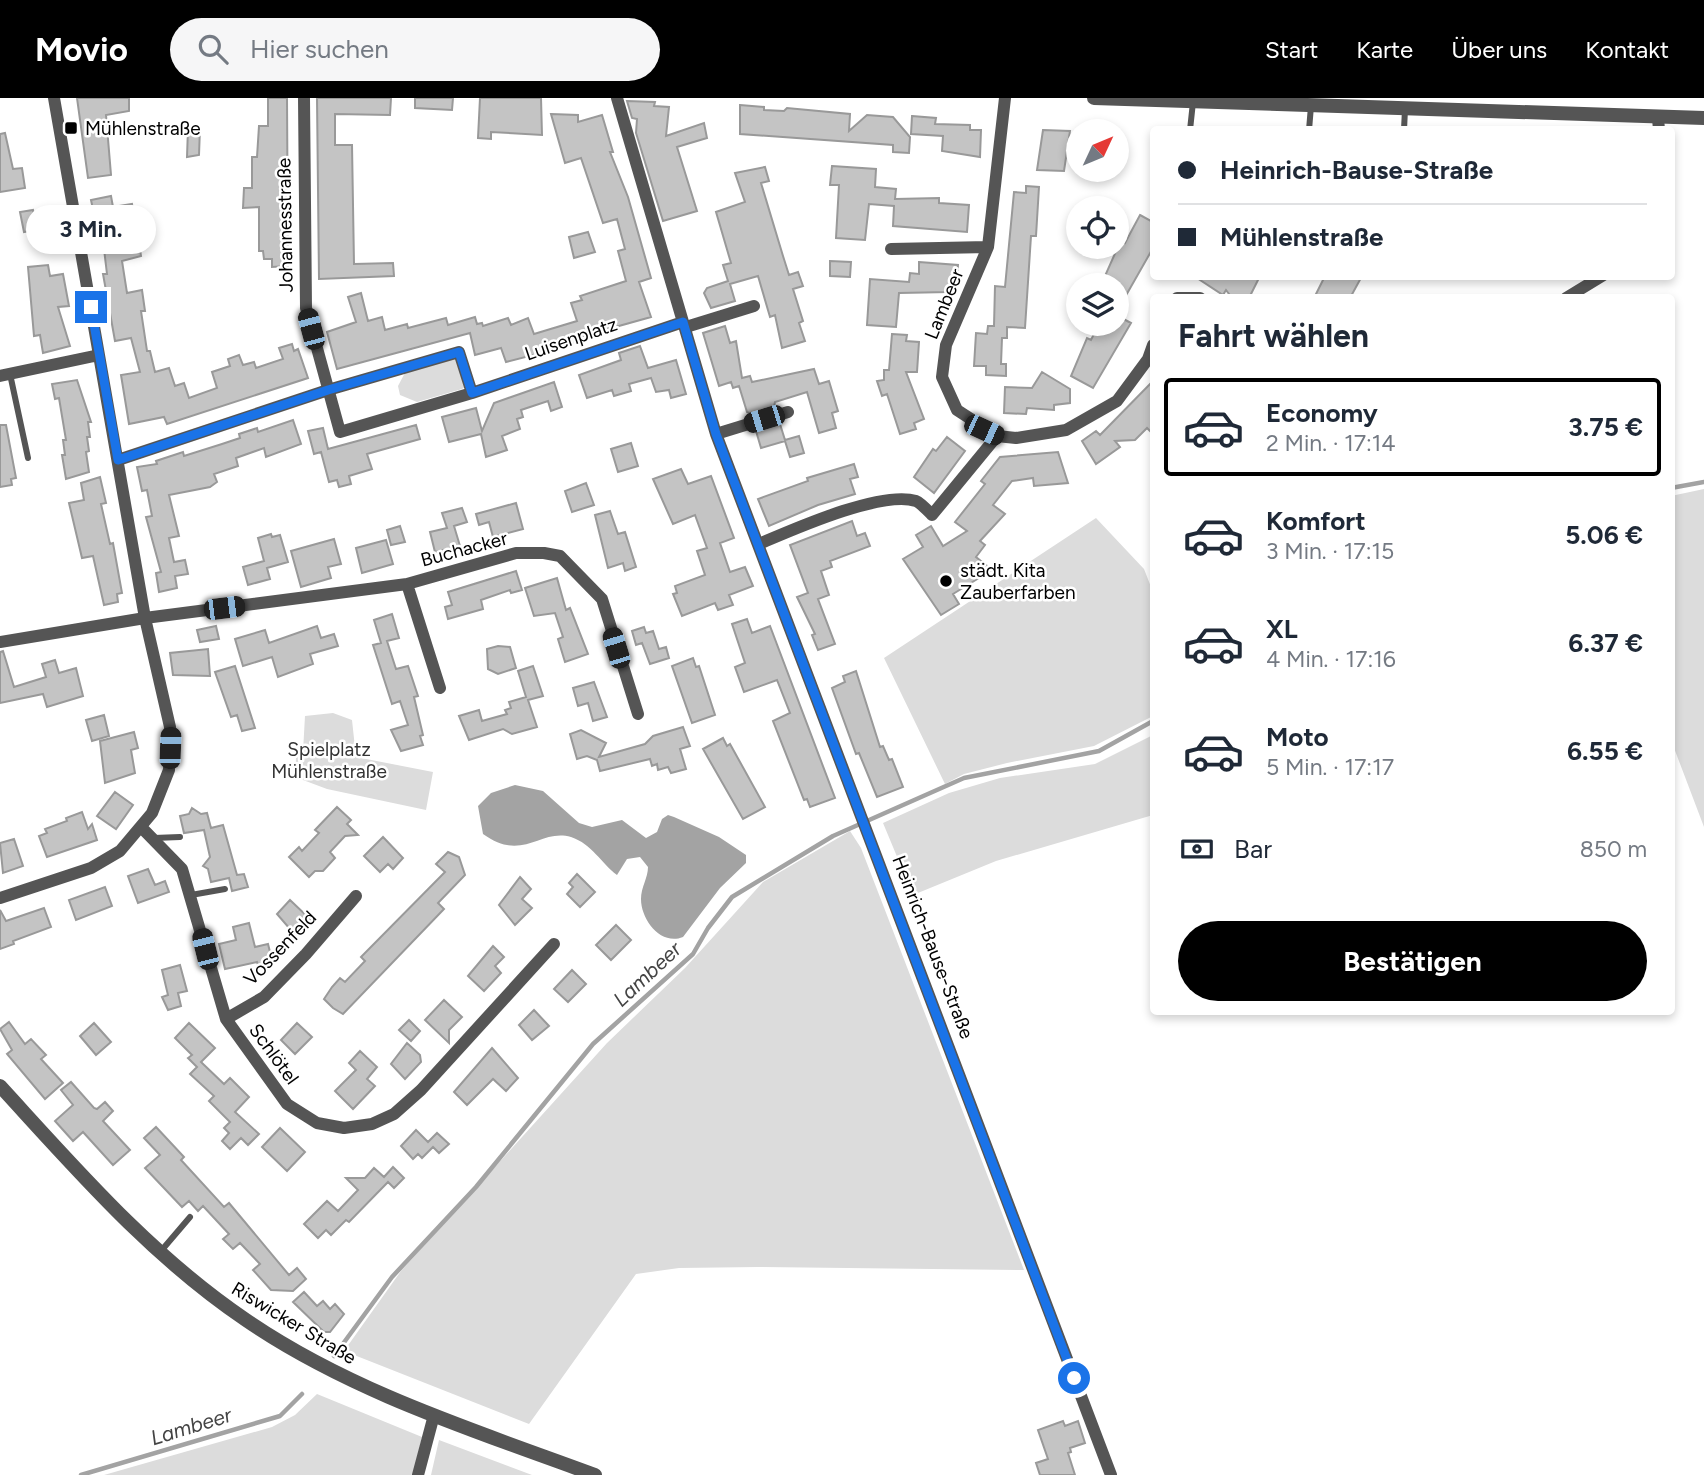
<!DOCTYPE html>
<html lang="de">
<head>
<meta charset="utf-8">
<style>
	:root { --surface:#fff; --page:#f6f6f7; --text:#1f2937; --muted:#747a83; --line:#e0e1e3; --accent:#000 }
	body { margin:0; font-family:Figtree,sans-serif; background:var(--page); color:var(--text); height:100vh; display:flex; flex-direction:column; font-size:26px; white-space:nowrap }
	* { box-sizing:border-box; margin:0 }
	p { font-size:23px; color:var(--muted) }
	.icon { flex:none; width:38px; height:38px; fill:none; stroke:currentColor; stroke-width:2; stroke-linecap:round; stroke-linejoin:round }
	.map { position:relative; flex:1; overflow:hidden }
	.panel { position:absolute; left:1150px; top:196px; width:525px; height:721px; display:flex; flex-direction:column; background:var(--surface); border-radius:7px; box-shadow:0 4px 10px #0003 }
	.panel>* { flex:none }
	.hud { position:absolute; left:1150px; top:28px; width:525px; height:154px; border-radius:7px; box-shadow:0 4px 10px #0003; display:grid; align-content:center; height:154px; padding:0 28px; background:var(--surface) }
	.needle { width:46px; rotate:46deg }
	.controls { position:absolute; left:1066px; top:21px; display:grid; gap:14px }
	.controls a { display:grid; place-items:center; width:63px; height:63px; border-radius:50%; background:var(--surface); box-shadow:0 4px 10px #0003; font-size:35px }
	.end { position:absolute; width:32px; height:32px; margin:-16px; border:9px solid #1a73e8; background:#fff; box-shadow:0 0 0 4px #fff }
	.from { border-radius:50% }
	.bubble { position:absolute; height:49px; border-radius:24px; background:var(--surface); box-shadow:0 4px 10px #0003; font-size:23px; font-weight:700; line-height:49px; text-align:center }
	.car { position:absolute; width:21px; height:42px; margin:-21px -10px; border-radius:9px; box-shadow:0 0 5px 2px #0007; background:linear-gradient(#222 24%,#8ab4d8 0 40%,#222 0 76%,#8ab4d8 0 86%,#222 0) }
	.hud b { display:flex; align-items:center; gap:24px; height:66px; font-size:26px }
	.hud b+b { border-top:2px solid var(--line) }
	.hud i { width:18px; height:18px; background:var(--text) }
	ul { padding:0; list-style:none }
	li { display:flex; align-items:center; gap:21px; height:98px; margin:0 14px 10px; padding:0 14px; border:4px solid transparent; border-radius:7px }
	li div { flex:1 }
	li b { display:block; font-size:26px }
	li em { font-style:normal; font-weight:700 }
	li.on { border-color:var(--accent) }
	li>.icon { width:63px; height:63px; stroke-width:1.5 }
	h2 { padding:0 28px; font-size:32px; line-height:84px }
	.pay { display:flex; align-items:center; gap:18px; height:77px; padding:0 28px; font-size:26px }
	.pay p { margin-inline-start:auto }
	.button { display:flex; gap:14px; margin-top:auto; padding:14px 28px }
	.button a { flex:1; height:80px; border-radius:42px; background:var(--accent); color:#fff; font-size:28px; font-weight:700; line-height:80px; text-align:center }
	header { display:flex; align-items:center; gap:42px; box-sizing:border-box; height:98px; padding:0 35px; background:var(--accent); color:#fff }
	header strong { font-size:33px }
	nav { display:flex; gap:38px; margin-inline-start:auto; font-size:24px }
	.search { width:490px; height:63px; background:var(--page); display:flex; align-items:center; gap:18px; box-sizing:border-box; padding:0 24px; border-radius:38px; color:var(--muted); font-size:26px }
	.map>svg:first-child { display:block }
</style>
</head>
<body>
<header>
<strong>Movio</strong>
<div class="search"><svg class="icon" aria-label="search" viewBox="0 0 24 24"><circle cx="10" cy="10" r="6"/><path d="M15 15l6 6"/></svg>Hier suchen</div>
<nav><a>Start</a><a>Karte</a><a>Über uns</a><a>Kontakt</a></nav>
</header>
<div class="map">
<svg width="1704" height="1377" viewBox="0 0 1704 1377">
	<rect width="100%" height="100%" fill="#fff"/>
	<path fill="#dcdcdc" d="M456 259 465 289 462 291 417 304 400 297 398 288 407 271Z
		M1704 391V729L1671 642V398Z
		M1096 420 1144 471 1153 494V618L1094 648 1007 665 964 676 945 686 884 560Z
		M333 615 352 622 356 659 433 674 426 712 327 691 295 679 296 660 303 654 305 618Z
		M1153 637V717L996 763 913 797 883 725 949 695 1000 680 1095 666Z
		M850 733 861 750 1024 1172 758 1169 679 1170 636 1176 529 1326 344 1253 401 1173 607 945 685 870 763 784Z
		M317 1296 422 1339 413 1377H104L272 1329 295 1317Z
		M439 1342 532 1377H431Z"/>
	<path fill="#a3a3a3" d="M515 687 543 693 579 725 592 729 622 722 646 740 657 734 662 721 668 717 674 719 719 739 746 757V765L720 790 683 839C661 848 641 822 641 801 641 789 648 780 648 769L640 759 627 761 617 777C601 765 592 746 571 739 540 730 523 765 483 736L478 708 491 695Z"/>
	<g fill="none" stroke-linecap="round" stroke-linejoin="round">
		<path stroke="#a3a3a3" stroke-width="4.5" d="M1671 390 1704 384
			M334 1258 392 1179 476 1089 593 946 693 856 708 830 732 799 833 738 964 680 1099 653 1153 623
			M81 1377 280 1318 302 1296"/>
	</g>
	<path fill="#c4c4c4" stroke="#999" stroke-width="2" d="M77 0H129V13L106 17 111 77 88 80Z
		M268 0H287L288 168 272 169V161H264L263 153H259V109L243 110 244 90H252V59H257L259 28H268Z
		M317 0H391L390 17 335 16V47H352L354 166 393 165 394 178 319 181Z
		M415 0H453L452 12 415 10Z
		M480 0H541L542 37 491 34V41L478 40Z
		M627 3 655 4 654 8 669 9 666 38 704 25 707 40 677 49 697 113 663 123 636 35 637 21 632 20Z
		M740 7 764 9V12L784 13 787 10 850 16 849 33 867 17 893 19 910 39 909 55 893 54V47L740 36Z
		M551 16 578 17V24L602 17 613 54H610L628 99 651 180 639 184 651 219 576 240 577 243 568 248 506 264 501 250 475 257 470 235 337 271 327 234 356 224 348 199 361 195 368 223 382 219 385 232 407 226 408 230 446 220 448 227 475 219 477 226 482 225 483 228 508 220 511 227 528 220 534 236 577 223 571 205 582 202 580 198 626 183 618 153 625 151 617 121 603 125 581 60 565 65Z
		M912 18 936 20 935 26 970 27V32H981L980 59 942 53 943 38 911 36Z
		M188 30H200L199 57 187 59Z
		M1043 32 1070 33 1064 73 1037 72Z
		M5 35 13 71 22 70 25 90 0 94V36Z
		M832 68 876 71 875 89 896 91 895 101 939 100V105L969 107 967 134 893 128 894 108 869 106 865 142 836 140 839 87H830Z
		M765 69 769 83 761 85 783 158 789 177 798 174 803 188 793 191 803 223 799 225 805 243 782 250 775 217 770 219 758 178 730 186 735 203 711 210 704 195 707 190 728 183 723 167 731 165 716 114 745 104 735 75Z
		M1026 88 1039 89 1036 138H1031L1025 230 1007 229V240H1002L1001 266H1006V278L986 277V268H974L976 235 987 236 988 228H994L995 188 1005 189 1014 94 1026 95Z
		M111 98 113 109 132 106 134 119 115 122 120 148 139 145 141 158 122 163 127 195 142 192 145 213H141L147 253H150L155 274 169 270 175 288 184 285 189 300 217 290 212 274 230 268 228 261 239 257 243 267 254 264 256 270 283 261 279 250 292 246 294 253 298 251 308 280 167 326 164 319 129 326 121 277 140 274 131 240 115 243 103 176H107L104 151 99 120 95 121 91 102Z
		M33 112 36 132 24 134 20 114Z
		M1140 117 1153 124V150L1116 215V187H1101L1121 142 1125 145Z
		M588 134 595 154 574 160 569 139Z
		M830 163 851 164 850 179 830 178Z
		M919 164 958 167 957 185 949 184V194L899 195 896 229 867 227 870 181 909 184 910 175 919 176Z
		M48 167 50 178 63 176 69 208 58 209 70 248 43 255 40 237 34 238 28 169Z
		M1194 178H1260L1249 200H1232L1226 192 1223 197Z
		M1325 178H1362L1350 200H1314Z
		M1116 217 1131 225 1093 290 1071 278 1087 240 1091 242 1099 226H1116Z
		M725 228 730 245 736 243 742 280 750 278 752 284 814 271 819 286 829 283 838 313 832 315 836 330 819 335 807 294 775 304 774 309 751 316 747 314 739 288 733 290 731 284 719 288 703 235Z
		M892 236 907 237 906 243 919 244 917 274H906L924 321 914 325 916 331 900 336 887 296 882 298 877 283 884 282V272H889Z
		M640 248 648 270 676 262 686 296 671 300 669 292 656 294 651 280 629 286 631 293 614 298 612 292 587 300 579 277 621 262 619 255Z
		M1042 274 1070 291V305L1054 307V312L1027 310 1026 316 1004 315 1005 289 1032 290Z
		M77 282 91 324H88L90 339H87L89 353 86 354 89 374 66 381 62 357H65L63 342H66L59 300 55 301 52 286Z
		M1153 283V336L1147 330 1135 342 1115 343 1120 349 1096 366 1082 343 1096 333 1100 337Z
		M554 284 562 309 551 313 548 303 521 312 523 319 517 321 520 331 502 338 507 352 486 359 481 336 449 344 442 319 476 310 482 333 494 305Z
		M293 322 301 346 266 359 264 350 236 360 238 368 214 376 217 384 210 389 169 397 179 438 169 440 174 464 185 462 188 476 175 478 177 490 159 494 156 475 161 474 146 419 152 418 147 392 142 393 137 369 157 366 156 363 183 354 184 358 222 346 240 340 239 336 257 330 258 334Z
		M780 326 785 342 799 338 804 355 790 359 785 343 761 350 756 333Z
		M0 327H6L16 380 11 381 12 387 0 389Z
		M416 327 420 341 367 356 372 371 349 378 351 386 339 389 337 382 329 384 321 354 314 356 308 333 323 330 328 351Z
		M947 339 965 353 934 395 914 379 933 351 936 353Z
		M631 345 638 368 618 374 611 351Z
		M1058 354 1068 385 1034 388 1033 380 1012 383 993 407 1005 416 980 443 985 447 976 459 992 472 953 496 959 506 941 517 903 461 923 449 916 437 931 428 943 448 967 433 955 424 985 386 981 383 1000 359Z
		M854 366 858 379 850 381 855 396 818 407 769 428 758 401 808 383 807 380Z
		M681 371 688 386 711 378 734 440 720 445 730 474 745 469 753 488 729 497 733 507 718 512 715 505 682 518 673 496 677 495 675 488 705 477 697 453 707 450 695 417 673 426 653 381Z
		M100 379 106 405 101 406 110 446 113 445 122 495 117 496 118 504 104 507 93 458 82 460 69 405 84 402 81 385Z
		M586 385 594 407 572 414 565 393Z
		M516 405 523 431 493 439 489 424 479 427 476 416Z
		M462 410 467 424 454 428 460 448 435 454 430 434 447 430 442 415Z
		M610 413 618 436 625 434 636 469 625 473 623 465 608 470 595 417Z
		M852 423 857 438 865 435 870 448 830 463 832 469 821 473 829 497 818 501 835 546 818 552 812 537 815 536 797 499 808 495 790 447Z
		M400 428 405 444 391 447 387 432Z
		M271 436 272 439 280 437 288 464 267 470 270 481 248 487 243 469 264 463 258 440Z
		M334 441 341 466 328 469 331 480 301 489 291 453Z
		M386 442 393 466 362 475 356 450Z
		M516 473 522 492 511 495 510 492 481 502 483 511 448 521 445 509 452 507 448 494Z
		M557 480 566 512 570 510 588 556 565 564 558 541 563 539 555 515 534 518 525 490Z
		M392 516 399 540 387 543 396 571 408 568 418 598 414 599 423 637 420 638 423 647 401 653 391 632 408 627 400 603 392 606 373 547 381 545 374 522Z
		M747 521 752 535 770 528 835 700 810 709 807 701 804 702 773 623 790 615 777 582 744 594 735 569 745 565 732 526Z
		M216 528 219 541 200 544 197 532Z
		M317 528 321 540 334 536 338 548 310 556 313 566 278 579 272 559 243 568 235 541 265 532 269 545Z
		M644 529 646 535 653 533 659 551 666 549 669 560 650 566 642 545 636 547 632 533Z
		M498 548 510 549 516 570 498 576 488 571 487 551Z
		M208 551 210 578 173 577 170 555Z
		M3 553 14 589 46 579 42 566 55 562 59 575 76 570 83 598 47 609 43 596 0 605V554Z
		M693 560 696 569 699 568 715 617 692 625 672 568Z
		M235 568 255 630 242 633 237 617 231 619 215 574Z
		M533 568 543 598 528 602 537 629 512 636 503 631 469 642 459 618 479 612 482 623 507 616 505 612 511 610 509 604 526 599 518 573Z
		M856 573 880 649 883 648 889 662 892 661 903 689 877 699 859 655 856 656 832 590 845 584 843 578Z
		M594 584 607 619 593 623 588 605 578 608 573 590Z
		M104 617 109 638 92 643 86 622Z
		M683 629 690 648 680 651 686 671 671 675 668 669 658 672 657 666 652 668 650 661 600 673 597 662 587 658 577 661 570 636 581 632 606 645 599 659 645 646 653 638Z
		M134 634 138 650 131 652 135 675 105 685 100 643Z
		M723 640 727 648 730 646 765 709 743 721 703 651Z
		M115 694 133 707 116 731 97 718Z
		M337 709 351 722 347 726 358 737 345 738 330 754 335 760 323 773H315L309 779 289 759 299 749 302 753 319 735 315 732Z
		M192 710 201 716 207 715 211 730 223 727 237 777 244 776 248 789 232 793 229 780 211 784 208 771 203 768 210 759 204 732 184 735 180 718 189 716Z
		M82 714 88 731 92 726 97 742 47 759 39 738 47 735 45 731 67 723 66 720Z
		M383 739 403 760 393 771 388 766 380 774 364 758Z
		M14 741 23 768 3 775 0 745Z
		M448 754 459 759 465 777 438 805 444 811 343 916 333 910 324 901 332 889 340 880 345 884 365 863 361 859 445 774 436 766Z
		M148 771 155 787 165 783 169 794 138 805 128 778Z
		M577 776 595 794 580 809 567 796 573 789 569 785Z
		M520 779 531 791 522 801 532 810 515 827 499 807Z
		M105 789 112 808 76 822 69 802Z
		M290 802 311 822 296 838 277 816Z
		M44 810 51 829 13 843 14 846 0 851V812L6 823Z
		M249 825 255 849 268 846 273 866 259 870 257 864 225 871 219 846 236 842 233 829Z
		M616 827 631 842 611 862 596 847Z
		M493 848 504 859 495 868 501 875 484 893 468 878Z
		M180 867 187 893 178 895 181 908 168 912 162 899 168 897 162 872Z
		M572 872 586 886 568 904 554 891Z
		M444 902 462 919 449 932V945L425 922Z
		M534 912 549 928 532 942 519 927Z
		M409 922 420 933 411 943 399 932Z
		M9 924 25 946 31 941 46 957 41 961 63 985 45 1001 7 956 12 952 0 931Z
		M94 925 111 944 96 957 80 938Z
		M189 925 215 950 201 964 224 986 230 980 249 999 235 1014 259 1036 248 1047 241 1040 230 1051 222 1043 229 1035 224 1030 230 1024 209 1003 214 998 190 976 197 969 188 960 192 957 175 940Z
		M297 925 312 939 295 956 281 942Z
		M407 945 420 957 421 964 405 981 391 966Z
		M492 950 518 980 506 993 493 981 467 1007 454 994Z
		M360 953 377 969 367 981 375 988 353 1011 335 993 356 972 349 965Z
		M71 984 94 1010 97 1011 105 1004 113 1013 103 1023 130 1052 113 1067 83 1034 73 1043 55 1023 73 1007 61 992Z
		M156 1029 184 1059 181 1062 224 1109 229 1105 289 1177 297 1170 306 1181 293 1193 271 1192 253 1172 260 1166 240 1145 233 1151 223 1141 229 1136 203 1108 198 1113 189 1103 182 1109 145 1070 160 1057 144 1040Z
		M280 1030 305 1054 287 1073 262 1049Z
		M416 1032 428 1044 437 1035 449 1046 439 1055 433 1049 422 1060 418 1056 413 1061 401 1048Z
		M393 1069 404 1080 394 1090 388 1084 349 1124 346 1122 331 1137 326 1132 318 1140 304 1126 327 1103 338 1113 358 1092 346 1080H365L374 1070 384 1079Z
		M304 1194 317 1208 323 1203 330 1211 335 1206 344 1216 330 1234H324L293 1204Z
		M1063 1323 1065 1328 1078 1323 1085 1345 1070 1350 1071 1354 1068 1355 1075 1377H1040L1036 1365 1048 1361 1038 1332Z"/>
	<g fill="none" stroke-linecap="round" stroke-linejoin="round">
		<path stroke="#555" stroke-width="6" d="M1190 32 1193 4
			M1309 32 1311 8
			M1404 32 1405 11
			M10 276 28 360
			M154 740 180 739
			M191 797 225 791
			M161 1153 190 1119"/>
		<path stroke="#555" stroke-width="12" d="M617 0 716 336 1111 1377
			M1005 0 988 149 946 247 942 279 957 312 997 338 1016 340 1066 332 1117 303 1148 261 1153 247
			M1658 20 1659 32
			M891 151 988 149
			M1177 200H1200
			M1566 200 1602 178
			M686 229 754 208
			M0 278 99 257
			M472 295 683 224
			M716 336 788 314
			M118 362 328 292 459 254 472 295 340 334 306 210 304 0
			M759 446C792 432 881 392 916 403 921 405 928 413 932 417L997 338
			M407 486 440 590
			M0 544 145 520 407 486 516 455H544L560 458 602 501 638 616
			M142 730 182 771 226 921 287 1006 317 1025 344 1030 372 1026 394 1016 421 992 554 846
			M0 800 91 770 120 753 152 715 169 672 170 629 145 520 54 0
			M226 921 264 899 306 856 356 798
			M418 1377 434 1317"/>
		<path stroke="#555" stroke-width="14" d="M1094 0 1704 20
			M0 988C77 1072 150 1157 246 1222 351 1294 476 1333 595 1377"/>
	</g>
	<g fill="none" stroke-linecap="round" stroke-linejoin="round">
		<path stroke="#1a73e8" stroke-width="9" d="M91 209 118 362 328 292 459 254 472 295 683 224 716 336 1074 1280"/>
	</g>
	<g fill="#000" stroke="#fff" stroke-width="2.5">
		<rect x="64" y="23" width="14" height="14" rx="3.5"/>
		<circle cx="946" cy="483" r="7"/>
	</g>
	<g text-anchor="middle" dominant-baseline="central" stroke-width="5" stroke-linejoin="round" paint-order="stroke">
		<g font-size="19" fill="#000" stroke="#fff" text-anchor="start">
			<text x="85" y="30">Mühlenstraße</text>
			<text x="960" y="472">städt. Kita<tspan x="960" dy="22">Zauberfarben</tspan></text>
		</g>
		<g font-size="19" fill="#000" stroke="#fff">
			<text transform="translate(285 127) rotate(-91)">Johannesstraße</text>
			<text transform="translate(944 206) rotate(-68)">Lambeer</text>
			<text transform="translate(571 241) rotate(-19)">Luisenplatz</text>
			<text transform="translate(464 451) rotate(-15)">Buchacker</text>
			<text transform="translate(933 849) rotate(69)">Heinrich-Bause-Straße</text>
			<text transform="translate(280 850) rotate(-46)">Vossenfeld</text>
			<text transform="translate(274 956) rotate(54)">Schlötel</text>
			<text transform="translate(294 1225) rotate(31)">Riswicker Straße</text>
		</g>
		<g font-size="19" fill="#333" stroke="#fff">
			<text x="329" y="651">Spielplatz<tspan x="329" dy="22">Mühlenstraße</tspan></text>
		</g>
		<g font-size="21" font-style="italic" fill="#444" stroke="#fff">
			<text transform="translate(647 876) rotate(-43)">Lambeer</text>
			<text transform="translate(191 1328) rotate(-17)">Lambeer</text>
		</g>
	</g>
</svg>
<div class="controls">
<a><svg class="needle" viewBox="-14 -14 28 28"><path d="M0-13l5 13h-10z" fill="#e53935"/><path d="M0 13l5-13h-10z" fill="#747a83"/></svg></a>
<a><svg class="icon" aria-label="locate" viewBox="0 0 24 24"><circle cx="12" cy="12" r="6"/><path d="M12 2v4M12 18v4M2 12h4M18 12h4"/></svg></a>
<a><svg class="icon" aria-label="layers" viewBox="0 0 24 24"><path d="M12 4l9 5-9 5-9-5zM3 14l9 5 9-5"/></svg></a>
</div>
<i class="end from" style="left:1074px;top:1280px"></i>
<i class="end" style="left:91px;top:209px"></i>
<div class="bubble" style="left:26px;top:107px;width:130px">3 Min.</div>
<i class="car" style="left:311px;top:231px;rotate:345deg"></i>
<i class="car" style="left:764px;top:321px;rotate:253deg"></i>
<i class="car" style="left:984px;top:332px;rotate:115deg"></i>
<i class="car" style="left:224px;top:510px;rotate:83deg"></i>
<i class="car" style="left:616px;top:550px;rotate:343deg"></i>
<i class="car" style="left:170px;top:650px;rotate:2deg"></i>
<i class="car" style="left:205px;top:851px;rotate:346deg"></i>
<div class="hud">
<b><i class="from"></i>Heinrich-Bause-Straße</b>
<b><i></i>Mühlenstraße</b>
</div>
<section class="panel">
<h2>Fahrt wählen</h2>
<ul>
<li class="on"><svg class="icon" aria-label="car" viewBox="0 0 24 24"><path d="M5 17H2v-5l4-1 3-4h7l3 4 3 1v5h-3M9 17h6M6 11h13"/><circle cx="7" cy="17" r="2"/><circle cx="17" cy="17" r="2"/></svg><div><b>Economy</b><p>2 Min. · 17:14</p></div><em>3.75 €</em></li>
<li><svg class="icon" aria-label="car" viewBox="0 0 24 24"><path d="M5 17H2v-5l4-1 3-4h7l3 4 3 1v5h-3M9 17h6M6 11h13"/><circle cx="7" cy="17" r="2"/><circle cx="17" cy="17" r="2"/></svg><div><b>Komfort</b><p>3 Min. · 17:15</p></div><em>5.06 €</em></li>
<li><svg class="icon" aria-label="car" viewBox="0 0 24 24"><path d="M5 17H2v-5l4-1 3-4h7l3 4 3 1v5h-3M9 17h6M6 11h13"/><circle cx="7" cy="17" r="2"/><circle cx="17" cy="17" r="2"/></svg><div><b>XL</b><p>4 Min. · 17:16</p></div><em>6.37 €</em></li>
<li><svg class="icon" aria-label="car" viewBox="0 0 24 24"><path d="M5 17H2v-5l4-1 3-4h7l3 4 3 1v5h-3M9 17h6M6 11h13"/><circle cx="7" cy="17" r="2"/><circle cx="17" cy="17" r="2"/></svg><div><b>Moto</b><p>5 Min. · 17:17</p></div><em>6.55 €</em></li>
</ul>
<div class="pay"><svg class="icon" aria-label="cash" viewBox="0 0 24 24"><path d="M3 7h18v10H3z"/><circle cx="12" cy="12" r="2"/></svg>Bar<p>850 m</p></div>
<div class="button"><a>Bestätigen</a></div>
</section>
</div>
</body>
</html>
